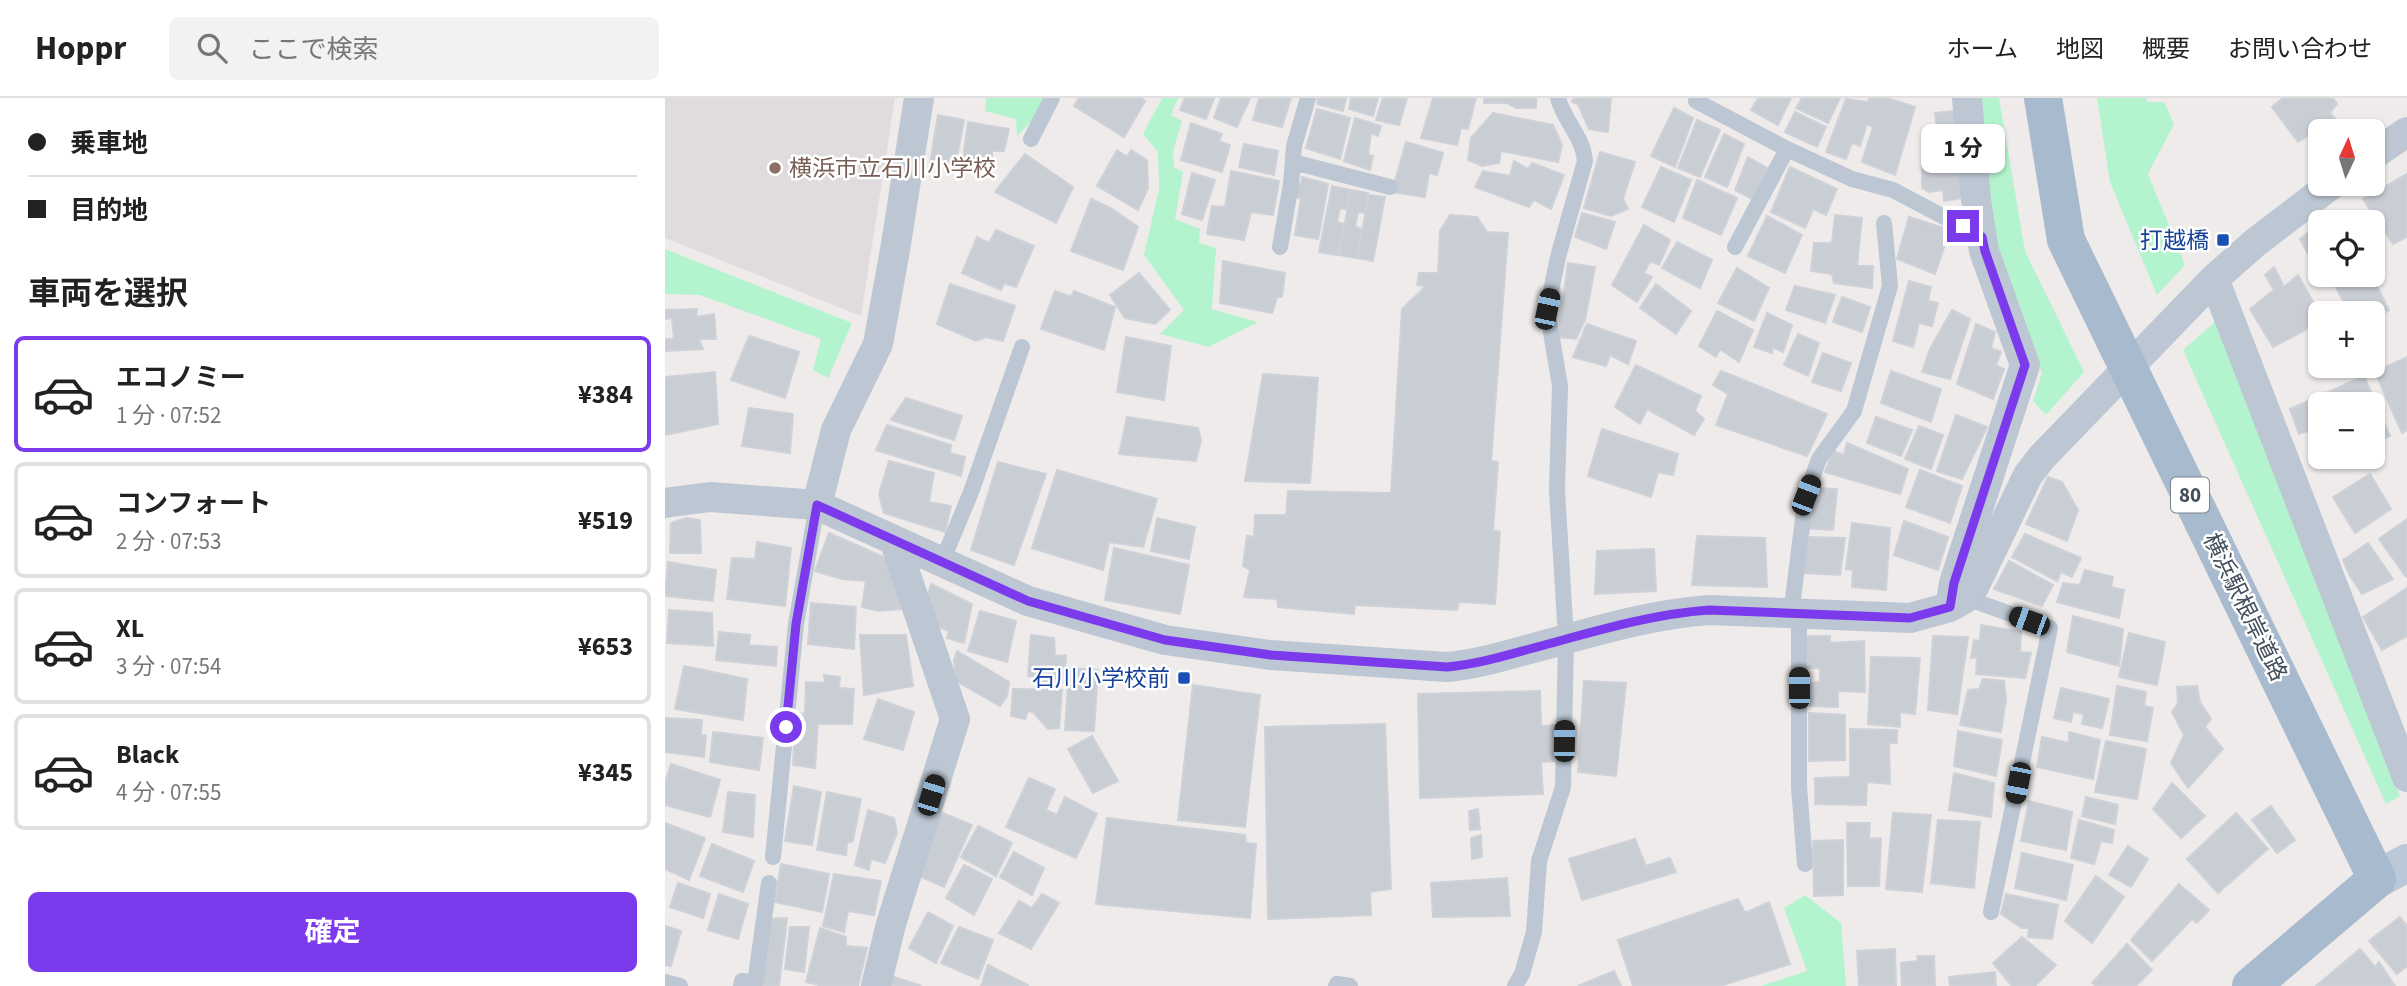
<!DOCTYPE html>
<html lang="ja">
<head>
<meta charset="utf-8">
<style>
	:root { --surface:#fff; --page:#f2f2f2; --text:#222; --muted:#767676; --line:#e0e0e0; --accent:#7c3aed }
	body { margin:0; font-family:"Source Sans 3","Noto Sans JP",sans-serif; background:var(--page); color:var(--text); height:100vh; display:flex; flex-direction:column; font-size:26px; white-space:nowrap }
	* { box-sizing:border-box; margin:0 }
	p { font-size:23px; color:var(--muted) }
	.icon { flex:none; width:38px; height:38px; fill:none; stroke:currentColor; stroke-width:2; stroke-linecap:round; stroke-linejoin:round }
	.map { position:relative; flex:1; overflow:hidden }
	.details { display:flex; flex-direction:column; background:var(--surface); width:665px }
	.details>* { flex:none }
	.top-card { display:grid; align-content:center; height:154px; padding:0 28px; background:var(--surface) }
	.needle { width:46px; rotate:4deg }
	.buttons { position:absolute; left:1643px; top:21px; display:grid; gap:14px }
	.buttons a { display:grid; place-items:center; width:77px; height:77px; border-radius:10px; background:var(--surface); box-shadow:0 2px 5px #0004; font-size:35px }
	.end { position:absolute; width:32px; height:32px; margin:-16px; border:9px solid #7c3aed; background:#fff; box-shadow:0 0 0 4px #fff }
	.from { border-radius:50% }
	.bubble { position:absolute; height:49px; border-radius:10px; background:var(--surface); box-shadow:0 2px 5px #0004; font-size:23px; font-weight:700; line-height:49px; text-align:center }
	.car { position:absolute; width:21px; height:42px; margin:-21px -10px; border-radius:9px; box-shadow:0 0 5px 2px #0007; background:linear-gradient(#222 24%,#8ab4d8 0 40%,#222 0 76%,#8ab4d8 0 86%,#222 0) }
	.top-card b { display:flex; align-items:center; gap:24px; height:66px; font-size:26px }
	.top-card b+b { border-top:2px solid var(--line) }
	.top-card i { width:18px; height:18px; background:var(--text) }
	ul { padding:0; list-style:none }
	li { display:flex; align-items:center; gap:21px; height:116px; margin:0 14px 10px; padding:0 14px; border:4px solid var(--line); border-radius:10px }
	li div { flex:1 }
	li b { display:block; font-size:26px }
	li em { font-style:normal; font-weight:700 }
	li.selected { border-color:var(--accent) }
	li>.icon { width:63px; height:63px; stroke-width:1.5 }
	h2 { padding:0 28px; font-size:32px; line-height:84px }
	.button { display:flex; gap:14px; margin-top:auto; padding:14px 28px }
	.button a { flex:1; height:80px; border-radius:10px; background:var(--accent); color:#fff; font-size:28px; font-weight:700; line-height:80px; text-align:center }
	header { display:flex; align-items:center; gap:42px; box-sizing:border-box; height:98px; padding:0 35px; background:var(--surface); border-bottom:2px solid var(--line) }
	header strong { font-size:33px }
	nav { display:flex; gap:38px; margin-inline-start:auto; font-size:24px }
	.search { width:490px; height:63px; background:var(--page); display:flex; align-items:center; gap:18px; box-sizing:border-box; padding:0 24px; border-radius:10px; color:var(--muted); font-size:26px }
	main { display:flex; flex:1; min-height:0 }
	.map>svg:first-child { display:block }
</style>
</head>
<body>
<header>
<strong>Hoppr</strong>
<div class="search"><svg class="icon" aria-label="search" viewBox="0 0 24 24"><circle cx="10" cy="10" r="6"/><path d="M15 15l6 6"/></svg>ここで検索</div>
<nav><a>ホーム</a><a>地図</a><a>概要</a><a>お問い合わせ</a></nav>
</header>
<main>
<section class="details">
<div class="top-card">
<b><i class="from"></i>乗車地</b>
<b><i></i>目的地</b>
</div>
<h2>車両を選択</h2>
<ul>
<li class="selected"><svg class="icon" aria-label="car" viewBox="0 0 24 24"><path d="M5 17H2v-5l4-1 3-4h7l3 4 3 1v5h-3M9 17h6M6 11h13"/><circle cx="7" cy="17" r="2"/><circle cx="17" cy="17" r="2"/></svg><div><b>エコノミー</b><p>1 分 · 07:52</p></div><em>¥384</em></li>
<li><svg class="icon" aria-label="car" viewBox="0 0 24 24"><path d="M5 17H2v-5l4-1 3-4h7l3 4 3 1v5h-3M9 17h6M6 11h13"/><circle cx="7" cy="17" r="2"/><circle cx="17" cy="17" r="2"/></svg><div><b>コンフォート</b><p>2 分 · 07:53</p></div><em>¥519</em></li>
<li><svg class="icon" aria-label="car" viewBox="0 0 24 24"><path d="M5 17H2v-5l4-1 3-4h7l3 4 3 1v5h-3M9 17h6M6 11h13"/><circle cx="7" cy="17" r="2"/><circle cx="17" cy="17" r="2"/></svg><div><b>XL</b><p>3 分 · 07:54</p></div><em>¥653</em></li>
<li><svg class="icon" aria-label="car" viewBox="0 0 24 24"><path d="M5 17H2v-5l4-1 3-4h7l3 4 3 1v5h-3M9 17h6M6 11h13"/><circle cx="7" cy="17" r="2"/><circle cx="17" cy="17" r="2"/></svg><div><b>Black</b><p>4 分 · 07:55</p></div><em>¥345</em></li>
</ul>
<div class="button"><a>確定</a></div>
</section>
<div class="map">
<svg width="1742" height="888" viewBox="0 0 1742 888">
	<rect width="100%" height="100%" fill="#efebeb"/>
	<path fill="#e0dcdd" d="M0 0H230L196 218 0 140Z"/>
	<path fill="#b3f3cd" d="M321 0H378L368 22 352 38 351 21 320 13Z
		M497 0H513L506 17 517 23 508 53 509 69 518 74 510 121 535 131 534 145 551 150 547 211 593 224 544 249 495 236 519 212 479 157 494 91 493 54 478 36Z
		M1314 0H1334L1360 153 1419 274 1381 317 1368 303 1377 275 1326 140Z
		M1432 0H1480L1483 4H1499L1509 26 1483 76 1520 167 1492 197 1445 84Z
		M0 151 187 225 163 280 148 272 156 241 35 197 0 196Z
		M1551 223 1735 698 1721 706 1518 252Z
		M1140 797 1176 825 1181 888H1096L1142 873 1119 810Z"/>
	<path fill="#c9cdd4" stroke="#ced1d8" stroke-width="2" d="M414 0H476L480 3 459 39 409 8Z
		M520 0H549L541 21 515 12Z
		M556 0H585L572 29 549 20Z
		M594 0H626L617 29 588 22Z
		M653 0H681L678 13 652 6Z
		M686 0H713L708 18 684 11Z
		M718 0H742L734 27 711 22Z
		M768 0H811L803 31 796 30 792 47 756 40Z
		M819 0H871V10H851L842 5H819Z
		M908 0H946L943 34 924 31 913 6 907 4Z
		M1093 0H1126L1113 27 1086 12Z
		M1137 0H1175L1163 25 1131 10Z
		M1204 0H1222L1250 9 1230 77 1197 64 1208 29 1202 26 1195 48 1187 45 1181 61 1161 54 1181 1 1203 4Z
		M1618 0H1668L1672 6 1665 15 1670 20 1633 44 1607 9Z
		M1009 10 1028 20 1010 69 986 58Z
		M652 11 685 20 675 61 641 50Z
		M1290 13 1297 100 1279 103 1278 92 1264 94 1257 90V54L1263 52 1262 37 1272 31 1270 15Z
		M1130 14 1161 29 1152 49 1120 34Z
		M828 15 888 27 897 47 893 64 836 53 834 65 817 68 803 62 806 40Z
		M273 17 299 22 290 70 265 66Z
		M690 20 716 28 713 38 706 35 703 57 708 58 705 72 679 63Z
		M1032 22 1055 32 1035 79 1013 70Z
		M303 24 344 31 339 53H327V62L317 60 315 71 297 68Z
		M526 25 557 36 554 43 565 47 557 74 516 62Z
		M1059 36 1079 46 1062 89 1040 79Z
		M741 44 778 55 772 77 764 75 760 99 727 94Z
		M579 46 613 53 609 77 574 69Z
		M452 52 462 59 466 52 482 62 483 90 473 112 432 88Z
		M935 54 970 64 958 101 963 111 946 118 919 110Z
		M360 56 408 89 391 125 330 94Z
		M1083 59 1102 70 1087 101 1070 92Z
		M849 63 863 71 867 65 899 77 886 111 869 102 864 109 810 89 818 73 845 78Z
		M996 69 1026 82 1009 124 977 109Z
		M1125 69 1172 91 1161 117 1148 111 1140 130 1106 114Z
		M566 73 614 83 608 117 586 114 579 142 542 136 547 108 560 109Z
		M527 75 550 82 537 122 517 116Z
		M1742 76V139L1728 146 1698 101Z
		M637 79 663 86 653 141 630 137 636 100 627 99 631 85 636 86Z
		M1032 82 1072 100 1056 137 1018 120Z
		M667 88 685 92 681 111 675 110 672 124 678 126 672 157 654 154Z
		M686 92 703 95 700 115 693 114 690 129 697 131 691 160 674 157Z
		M704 97 720 99 708 163 692 160Z
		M426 101 446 110 473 129 458 172 406 153Z
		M917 115 950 124 941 151 910 139Z
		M785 117 812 119 822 134 843 135 826 363 833 364 828 432 835 434 830 506 794 504 792 512 690 507 689 516 613 509 612 501 579 499 585 472 578 468 582 438 589 439 590 417H621L623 393 726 395 737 211 761 188 752 187 754 175H773L775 133Z
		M1170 117 1197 120 1192 168H1208L1207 190 1169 185 1167 176 1146 173 1149 145H1167Z
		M1102 118 1137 137 1120 175 1083 158Z
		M1244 119 1285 132 1270 176 1232 161Z
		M979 127 1005 142 994 167 985 163 979 175 987 179 972 204 947 187Z
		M1650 129 1656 138 1657 177 1655 178 1635 141Z
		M331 132 369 148 351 189 339 185 336 192 297 175 312 139 324 145Z
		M1012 144 1047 162 1035 190 997 170Z
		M558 163 620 175 617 199H612L607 215 555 205Z
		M903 165 930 169 920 222 911 241 893 239Z
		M1609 169 1619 189 1633 177 1656 218V224L1608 249 1585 211 1609 192 1600 177Z
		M1072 170 1104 190 1089 223 1053 205Z
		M474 175 505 212 490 226 460 220 445 197Z
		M1664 177H1698L1699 179 1706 177 1724 212 1708 222V215H1685Z
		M1244 183 1266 189 1263 203 1273 205 1267 228 1254 225 1248 249 1228 243Z
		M285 186 350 208 338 243 321 239 311 243 272 226Z
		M991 186 1026 213 1011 236 975 210Z
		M1130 188 1170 197 1160 225 1121 212Z
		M390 193 406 199 409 193 450 209 439 252 376 231Z
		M1177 199 1205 209 1197 234 1168 224Z
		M32 211 31 219 49 216 51 241H34L38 251 0 253V241H9L7 220 0 221V212Z
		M1287 212 1305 221 1285 281 1257 274 1265 251Z
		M1052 213 1088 232 1074 264 1055 251 1051 259 1034 248Z
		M1102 215 1127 227 1118 254 1107 249V255L1089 249Z
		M922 226 971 243 963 266 945 257 941 268 908 259Z
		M1311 226 1330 234 1326 250 1336 254 1331 267 1339 271 1328 301 1292 286Z
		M1133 236 1154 245 1143 278 1119 267Z
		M84 238 134 254 120 300 66 282Z
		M461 239 506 248 499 302 452 294Z
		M1158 255 1186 265 1176 293 1147 284Z
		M1742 259V332L1737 335 1710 274Z
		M971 267 1036 298 1030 313 1039 321 1029 337 982 311 975 326 950 309Z
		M1056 273 1162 316 1142 358 1051 327 1063 296 1048 287Z
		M1226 273 1276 291 1266 324 1216 305Z
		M50 274 53 326 0 337V279Z
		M598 276 653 280 645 385 580 383Z
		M1699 278 1725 338 1708 345V306H1656V329L1634 336 1625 311Z
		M241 300 297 318 289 342 226 322Z
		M84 310 128 316 125 355 77 348Z
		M1291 317 1322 329 1297 381 1272 373Z
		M462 319 533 330 536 342 531 363 454 356Z
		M1211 319 1247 332 1236 358 1202 345Z
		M222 327 286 347 285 355 300 359 296 378 211 352Z
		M1254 328 1278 337 1266 371 1240 361Z
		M937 331 1013 356 1008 377 993 374 986 399 923 378Z
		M1182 345 1243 371 1235 396 1160 374 1168 353 1179 357Z
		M224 363 269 375 264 404 286 408 280 434 219 415 214 396Z
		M333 364 381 376 349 467 306 452Z
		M392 372 492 401 478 449 444 444 438 472 367 450Z
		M1255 372 1297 388 1285 425 1241 409Z
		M1705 376 1726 411 1690 435 1668 399Z
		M1383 379 1397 384 1413 412 1402 443 1361 426Z
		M1148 390 1172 391 1168 432 1140 430Z
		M21 420 35 422 36 455H5L6 425Z
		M492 420 530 429 524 461 486 453Z
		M1742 421V479H1741L1714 441Z
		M1239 423 1283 439 1273 472 1229 457Z
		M1187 425 1225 430 1221 492 1187 489 1188 472 1181 471Z
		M164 435 223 461 236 511 213 513 197 509 201 483 177 481 150 473Z
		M1360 436 1416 460 1407 479 1396 474 1392 483 1347 459Z
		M1032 438 1100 440 1102 489 1027 487Z
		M1144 439 1180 440 1175 477 1138 475Z
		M92 444 126 450 120 508 62 501 67 460 90 461Z
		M1703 445 1728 481 1697 496 1685 478 1678 462Z
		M449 450 524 467 515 516 440 502Z
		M989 451 991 493 930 496 932 453Z
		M1344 463 1388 487 1377 508 1329 491Z
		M3 464 51 472 48 503 0 498Z
		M1420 472 1448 479 1446 489 1459 492 1454 520 1392 504 1398 485 1415 487Z
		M266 486 307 506 299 545 282 540 284 533 269 527 261 505Z
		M1742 490V538L1717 552 1698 519Z
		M146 505 191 509 189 551 143 546Z
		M4 512 47 515 48 548 2 545Z
		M315 513 351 523 342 564 303 553Z
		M1408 518 1458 531 1454 568 1402 554Z
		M1316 527 1356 534 1355 554 1366 555 1360 580 1311 576 1312 559 1306 560 1309 542 1315 543Z
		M54 534 85 537 84 547 112 549 111 568 51 562Z
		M1464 535 1500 544 1492 587 1454 579Z
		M195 537H241L248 588 199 597Z
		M366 537 389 540 390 558 401 557 399 585 377 586V579L363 578Z
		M1141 538H1165V545L1199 543 1200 594 1173 593V609L1145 608 1144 585 1155 584V570H1142Z
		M1268 538 1303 539 1292 616 1263 612Z
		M292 553 344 584 342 598 335 608 291 583 289 562Z
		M1206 559 1255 560 1250 616 1235 614V629L1203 626Z
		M19 568 82 581 78 622 10 611Z
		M404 570 433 572 429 633 400 632Z
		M159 577 175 579 174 590 189 591 187 626H153L150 670 128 667 131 615 140 616 141 584 160 585Z
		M1318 581 1339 583 1341 601 1336 634 1295 627 1303 592 1314 591Z
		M919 583 961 585 951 678 913 674Z
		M528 587 595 597 580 729 513 722Z
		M1452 588 1481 594 1479 608 1488 610 1482 643 1445 637Z
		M1532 588 1535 604 1546 621 1540 629 1558 651 1523 690 1506 665 1519 637 1507 614 1513 605 1512 589Z
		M1396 590 1444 601 1437 630 1417 626 1419 616 1408 614 1406 624 1389 620Z
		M348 591 397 592 394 630 383 631 368 614 363 613 360 621 346 618Z
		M875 593 876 628 890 627 889 663 876 664 878 696 755 700 753 596Z
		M213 601 249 614 238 652 199 641Z
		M1144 615 1180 617V662L1144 663Z
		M0 620 37 622 36 638 41 637 39 659 0 654Z
		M720 626 726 791 705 794 706 817 603 821 600 629Z
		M1185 631 1232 632V645H1224L1225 686 1202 684 1201 707 1150 706V680L1185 679Z
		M1293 633 1337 642 1331 678 1289 668Z
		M48 634 98 640 94 672 45 664Z
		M1404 634 1435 642 1428 681 1372 669 1377 639 1404 645Z
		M427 638 453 683 428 695 403 651Z
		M1441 643 1481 651 1472 701 1430 694Z
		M6 666 55 682 45 719 0 707V685Z
		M1289 675 1329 685 1326 719 1284 712Z
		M364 680 390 691 381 712 392 717 400 699 432 716 411 760 341 729Z
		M1507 685 1540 718 1516 740 1488 711Z
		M129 688 156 694 147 747 120 743Z
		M63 694 90 697 88 739 58 734Z
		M162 694 196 701 188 743 182 745 181 757 152 752Z
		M1421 699 1453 707 1450 726 1417 718Z
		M1364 703 1407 714 1401 752 1356 743Z
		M1606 708 1630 742 1612 755 1587 722Z
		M813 711 815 731 805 732 804 713Z
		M203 712 229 720 232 735 220 765 206 761 204 772 190 767Z
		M275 714 307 727 279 789 249 776Z
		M1228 715 1266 717 1257 794 1221 791Z
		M1571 715 1603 751 1553 795 1522 761Z
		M442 720 580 737 581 745 591 746 585 820 431 806Z
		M1273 722 1315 724 1309 790 1266 785Z
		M1414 722 1449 732 1447 745 1436 743 1429 766 1406 760Z
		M0 725 40 740 24 782 0 771Z
		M1182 725H1205L1204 741 1216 740 1214 788H1183Z
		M313 728 347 745 331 778 296 759Z
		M816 737 817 759 807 761 806 740Z
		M970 741 981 768 1005 760 1011 774 917 802 904 761Z
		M1178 742V797L1149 798 1148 743Z
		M47 746 89 763 78 794 35 778Z
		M1463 748 1483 761 1466 789 1444 777Z
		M349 754 379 770 367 797 335 779Z
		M1357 755 1408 767 1401 802 1350 790Z
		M116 766 164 776 157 814 110 804Z
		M299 767 327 781 309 817 281 800Z
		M169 776 216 783 209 817 183 813 179 834 158 828Z
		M1431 778 1459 799 1427 845 1400 823Z
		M842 780 845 818 768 819 766 785Z
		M13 785 45 796 38 820 5 809Z
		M1514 786 1544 812 1532 825 1527 821 1487 863 1466 842Z
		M54 796 83 806 73 841 43 832Z
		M377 796 394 805 366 851 334 835 354 803 367 810Z
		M1341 796 1393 807 1387 841 1363 839 1364 830H1357L1336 816Z
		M1073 801 1080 815 1104 804 1125 866 1055 888H968L953 842Z
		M263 814 288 828 271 865 244 850Z
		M1735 819 1742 828V868L1732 876 1704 843Z
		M122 820 114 888H94L104 821Z
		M0 828 16 833 6 868 0 867Z
		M125 829H144L139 874 120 871Z
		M294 829 328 842 313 881 276 865Z
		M155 830 181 839V848L202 850 193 888H158L141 884Z
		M1357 839 1391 867 1370 888H1347L1328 865Z
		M1462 846 1487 872 1471 888H1431L1427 885Z
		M1230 851 1231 888H1194L1192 853Z
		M1695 851 1710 869 1714 864 1730 888H1651Z
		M1252 858H1269L1270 888H1237L1236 865 1253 863Z
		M323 867 363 887V888H316Z
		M949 873 956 888H913Z
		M1330 874 1331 888H1285L1284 879Z
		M226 878 257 888H223Z"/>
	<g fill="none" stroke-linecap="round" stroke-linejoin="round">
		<path stroke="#bcc7d3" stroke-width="16" d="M1031 3 1122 51 1187 81 1228 92 1317 139
			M366 41 387 0
			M628 64 725 89
			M615 149 626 86 629 48 643 0
			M1070 149 1122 51
			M277 464 306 394 357 249
			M1301 500 1385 530 1326 814
			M1126 516 1141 397 1154 361 1189 313 1225 188 1219 125
			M1134 516V689L1140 766
			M108 759 131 526 152 407
			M0 884 15 888
			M76 888 77 883 90 885 104 785
			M671 888 672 886 685 888
			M850 888 857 876 869 834 874 763 898 689 901 541 892 392 895 288 882 211 894 155 920 63C918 38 899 23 893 0"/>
		<path stroke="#bcc7d3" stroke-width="30" d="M1708 57 1742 34
			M1549 181 1742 679
			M0 405 45 399 152 407 363 503 500 542 605 557 782 569C815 566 845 556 876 548 931 533 987 516 1044 512L1245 520 1285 509 1301 500 1309 489 1363 377 1377 359 1549 181 1591 144 1667 86
			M152 407 171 332 213 246 230 152 254 0
			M1285 509 1289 485 1360 267 1319 153 1311 102 1302 0
			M211 888 226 826 290 621 229 442"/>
		<path stroke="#bbc8d7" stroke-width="38" d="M1712 781 1742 765"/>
		<path stroke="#a7bace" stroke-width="38" d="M1378 0 1401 142 1712 781 1586 888"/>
	</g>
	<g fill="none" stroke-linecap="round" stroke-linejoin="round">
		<path stroke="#7c3aed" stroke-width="9" d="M121 629 131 526 152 407 363 503 500 542 606 557 782 569C815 566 845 556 876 548 931 533 987 516 1044 512L1245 520 1285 509 1289 485 1360 267 1320 153 1317 139 1298 128"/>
	</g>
	<circle fill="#8d6e63" stroke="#fff" stroke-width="2.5" cx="110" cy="70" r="7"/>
	<g fill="#1a4fb4" stroke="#fff" stroke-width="2.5">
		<rect x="1551" y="135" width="14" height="14" rx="3.5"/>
		<rect x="512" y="573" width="14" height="14" rx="3.5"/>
	</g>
	<g text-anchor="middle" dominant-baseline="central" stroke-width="5" stroke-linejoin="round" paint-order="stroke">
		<rect fill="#fff" stroke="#7b838c" stroke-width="2" x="1506" y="379.5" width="38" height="35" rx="5"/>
		<g font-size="21" font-weight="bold" fill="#424e5a">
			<text x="1525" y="397">80</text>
		</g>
		<g font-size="23" fill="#785e54" stroke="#fff" text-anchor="start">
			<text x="124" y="70">横浜市立石川小学校</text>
		</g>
		<g font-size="23" fill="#164399" stroke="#fff" text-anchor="end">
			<text x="1544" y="142">打越橋</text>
			<text x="505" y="580">石川小学校前</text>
		</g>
		<g font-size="23" fill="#424e5a" stroke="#fff">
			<text transform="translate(1580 509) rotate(64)">横浜駅根岸道路</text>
		</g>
	</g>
</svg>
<div class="buttons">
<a><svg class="needle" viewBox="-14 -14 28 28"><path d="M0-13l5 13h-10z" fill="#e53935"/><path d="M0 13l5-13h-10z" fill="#767676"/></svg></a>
<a><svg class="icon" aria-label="locate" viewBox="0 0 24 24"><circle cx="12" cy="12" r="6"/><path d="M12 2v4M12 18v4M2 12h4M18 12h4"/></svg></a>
<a>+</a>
<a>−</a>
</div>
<i class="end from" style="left:121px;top:629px"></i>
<i class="end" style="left:1298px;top:128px"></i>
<div class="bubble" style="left:1256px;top:26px;width:84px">1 分</div>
<i class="car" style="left:882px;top:211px;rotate:12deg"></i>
<i class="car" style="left:1141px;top:397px;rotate:21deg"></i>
<i class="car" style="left:1364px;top:523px;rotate:290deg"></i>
<i class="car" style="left:1134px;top:590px;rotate:0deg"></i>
<i class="car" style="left:899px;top:643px;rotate:1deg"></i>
<i class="car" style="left:1353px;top:685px;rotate:191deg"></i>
<i class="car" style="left:266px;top:697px;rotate:17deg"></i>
</div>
</main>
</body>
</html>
